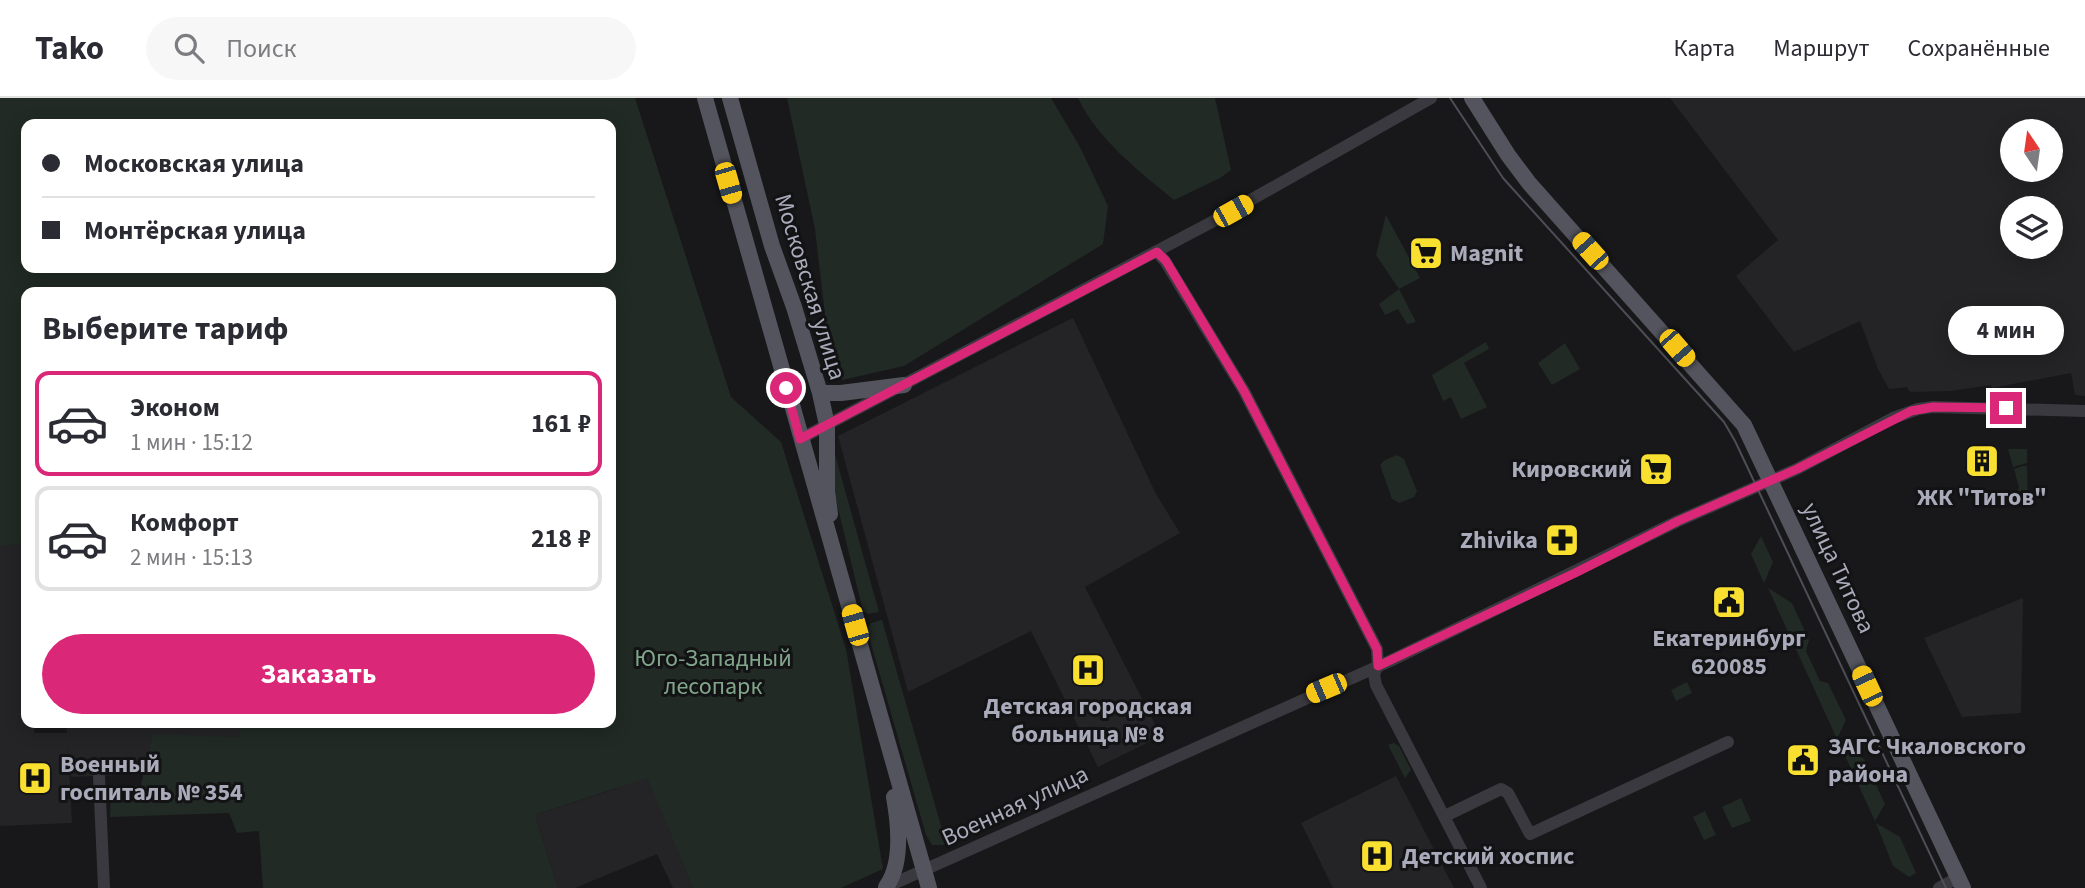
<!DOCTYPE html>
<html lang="ru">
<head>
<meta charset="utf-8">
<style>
	:root { --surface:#fff; --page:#f7f7f7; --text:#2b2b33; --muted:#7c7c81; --line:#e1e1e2; --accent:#db2777 }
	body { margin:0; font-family:"Source Sans 3",sans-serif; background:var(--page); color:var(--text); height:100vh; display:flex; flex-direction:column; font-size:26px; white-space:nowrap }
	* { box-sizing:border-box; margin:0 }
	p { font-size:23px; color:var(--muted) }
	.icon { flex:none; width:38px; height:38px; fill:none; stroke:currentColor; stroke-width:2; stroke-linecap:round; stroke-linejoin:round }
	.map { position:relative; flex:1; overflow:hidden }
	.sheet { position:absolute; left:21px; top:189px; width:595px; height:441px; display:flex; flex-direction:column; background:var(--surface); border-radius:14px; box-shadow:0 4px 18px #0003 }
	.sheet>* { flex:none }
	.hud { position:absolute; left:21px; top:21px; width:595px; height:154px; border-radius:14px; box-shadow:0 4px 18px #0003; display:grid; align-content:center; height:154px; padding:0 21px; background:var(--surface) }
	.needle { width:46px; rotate:347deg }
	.controls { position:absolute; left:2000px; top:21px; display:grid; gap:14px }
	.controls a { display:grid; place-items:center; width:63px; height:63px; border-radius:50%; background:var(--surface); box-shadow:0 4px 18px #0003; font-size:35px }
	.end { position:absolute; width:32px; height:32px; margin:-16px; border:9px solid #db2777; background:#fff; box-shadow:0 0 0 4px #fff }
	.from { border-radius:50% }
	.bubble { position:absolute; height:49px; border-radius:24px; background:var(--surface); box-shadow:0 4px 18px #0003; font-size:23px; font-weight:700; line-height:49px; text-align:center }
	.car { position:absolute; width:21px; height:42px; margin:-21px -10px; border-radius:9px; box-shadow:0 0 5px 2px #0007; background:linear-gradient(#f5c518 24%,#345 0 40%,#f5c518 0 76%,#345 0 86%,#f5c518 0) }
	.hud b { display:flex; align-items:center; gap:24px; height:66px; font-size:26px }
	.hud b+b { border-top:2px solid var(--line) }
	.hud i { width:18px; height:18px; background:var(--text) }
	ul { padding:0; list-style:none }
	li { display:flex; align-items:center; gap:21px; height:105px; margin:0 14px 10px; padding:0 7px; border:4px solid var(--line); border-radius:14px }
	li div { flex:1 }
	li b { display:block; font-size:26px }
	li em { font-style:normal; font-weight:700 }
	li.active { border-color:var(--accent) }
	li>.icon { width:63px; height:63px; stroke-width:1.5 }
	h2 { padding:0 21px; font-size:32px; line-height:84px }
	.button { display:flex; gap:14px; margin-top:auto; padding:14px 21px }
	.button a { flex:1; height:80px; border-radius:42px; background:var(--accent); color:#fff; font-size:28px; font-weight:700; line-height:80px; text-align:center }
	header { display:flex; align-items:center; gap:42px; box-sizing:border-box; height:98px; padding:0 35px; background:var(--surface); border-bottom:2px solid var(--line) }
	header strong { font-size:33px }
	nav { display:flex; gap:38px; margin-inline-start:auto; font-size:24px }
	.search { width:490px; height:63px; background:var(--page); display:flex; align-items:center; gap:18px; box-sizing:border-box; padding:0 24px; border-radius:38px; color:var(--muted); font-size:26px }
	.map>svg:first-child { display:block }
</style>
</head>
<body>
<header>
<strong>Tako</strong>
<div class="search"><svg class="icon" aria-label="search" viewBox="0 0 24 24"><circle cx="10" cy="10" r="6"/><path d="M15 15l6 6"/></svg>Поиск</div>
<nav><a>Карта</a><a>Маршрут</a><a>Сохранённые</a></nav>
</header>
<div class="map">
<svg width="2085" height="790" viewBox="0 0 2085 790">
	<rect width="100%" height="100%" fill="#18181a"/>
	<path fill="#242427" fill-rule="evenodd" d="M1670 0H2085V298L2075 297 2071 275 1992 290 1991 287 1951 293 1910 294 1907 289 1889 291 1878 271 1860 223 1794 254 1736 178 1778 142ZM2012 33H2051V72H2012ZM2051 110V149H2012V110Z
		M1073 220 1156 396 1180 435 1085 489 1161 638 1098 669 1031 533 908 594 838 338Z
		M26 445V625H297L299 670 71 679 68 649 72 725 0 728V449ZM66 625 67 635H34L35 625Z
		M2023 500 2021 615 1962 619 1924 540Z
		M641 664 693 790H673L657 756 575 790H558L535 717 618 690Z
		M1396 678 1454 790H1333L1301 725Z"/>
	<path fill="#212a24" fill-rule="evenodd" d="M0 0H635L731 299 781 344 846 551 883 771 841 790H693L647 680 535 717 558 790H263L259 733 237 735 229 715 110 719 111 687H141L153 636 239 639 241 625H611V194H26V445L0 449ZM26 26H611V170H26Z
		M787 0H1051L1080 49 1108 108 1103 146 904 268 842 282 838 276 827 234 815 131Z
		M1078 0H1215L1231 72 1220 80 1174 102C1139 73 1098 42 1078 0Z
		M1386 117 1420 180 1399 191 1416 224 1407 226 1398 211 1385 217 1379 206 1399 191 1376 157Z
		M1486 244 1489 251 1464 265 1487 309 1461 321 1451 299 1443 303 1432 277Z
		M1565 245 1580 271 1552 287 1538 265Z
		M833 349 879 514 868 516 863 513 833 390Z
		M2008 351H2027V365L2013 369Z
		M1397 357 1404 361 1417 393 1414 399 1399 405 1392 401 1380 367 1385 362Z
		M2022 368H2027L2028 402 2020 405 2017 396 2019 389 2014 371Z
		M1761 438 1773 464 1764 485 1751 456Z
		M1768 490 1792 505 1809 542 1806 553 1820 583 1828 585 1846 622 1837 641Z
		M882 522 946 745 943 747H932L926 737 874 556 867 532 871 525Z
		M1687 584 1692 595 1676 603 1671 592Z
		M1393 645 1399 648 1411 672 1405 680 1388 647Z
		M1840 647 1864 661 1885 706 1875 723Z
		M1741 700 1751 723 1732 730 1722 709Z
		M1705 713 1716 737 1704 742 1693 719Z
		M1876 725 1900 739 1916 775 1909 779 1893 768Z"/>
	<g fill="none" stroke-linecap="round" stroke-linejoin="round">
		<path stroke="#39393f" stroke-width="12" d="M1157 154 1165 163 1244 293 1377 551 1378 568 1374 576 1376 587 1481 790
			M800 341 1210 125 1431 0
			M99 678 104 790
			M1445 718 1501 691 1508 695 1530 736 1728 644
			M884 790 1390 563 1678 423 1797 371 1893 320 1918 311 1933 309 2085 313
			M1939 790 1957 780"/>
		<path stroke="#54545e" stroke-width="16" d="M705 0 929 790
			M730 0 772 148 794 209 820 295 827 327V393L830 416
			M1472 0 1508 57 1529 85 1744 327 1963 790
			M820 295H841L904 287
			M886 789C903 766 899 727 894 699"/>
		<path stroke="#4d4e56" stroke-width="2" d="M1450 0 1503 80 1724 324 1735 343 1946 790"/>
	</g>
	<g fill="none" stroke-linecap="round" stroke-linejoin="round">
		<path stroke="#db2777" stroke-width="9" d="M786 290 800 341 1157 154 1166 163 1244 293 1377 551 1378 568 1575 475 1678 423 1797 371 1911 313 1933 309 2006 310"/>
	</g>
	<defs>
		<g id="supermarket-square" transform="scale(1.75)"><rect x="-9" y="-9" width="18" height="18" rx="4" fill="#f9e030" stroke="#131315"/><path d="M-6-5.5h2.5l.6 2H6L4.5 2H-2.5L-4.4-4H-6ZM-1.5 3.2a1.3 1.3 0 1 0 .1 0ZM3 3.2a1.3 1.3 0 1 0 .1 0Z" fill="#111"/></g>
		<g id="building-square" transform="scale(1.75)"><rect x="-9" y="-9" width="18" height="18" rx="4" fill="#f9e030" stroke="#131315"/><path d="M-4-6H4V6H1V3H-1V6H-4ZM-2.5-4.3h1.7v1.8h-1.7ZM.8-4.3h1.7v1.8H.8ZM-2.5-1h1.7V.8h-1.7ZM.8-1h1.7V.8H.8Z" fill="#111"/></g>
		<g id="pharmacy-square" transform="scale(1.75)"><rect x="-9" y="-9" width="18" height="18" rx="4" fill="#f9e030" stroke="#131315"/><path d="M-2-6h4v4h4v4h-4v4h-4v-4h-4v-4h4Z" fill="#111"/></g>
		<g id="civic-square" transform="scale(1.75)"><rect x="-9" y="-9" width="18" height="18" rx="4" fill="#f9e030" stroke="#131315"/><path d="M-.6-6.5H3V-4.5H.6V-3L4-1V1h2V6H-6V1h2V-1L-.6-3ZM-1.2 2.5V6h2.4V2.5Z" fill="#111"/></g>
		<g id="hospital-square" transform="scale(1.75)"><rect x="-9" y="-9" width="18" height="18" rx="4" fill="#f9e030" stroke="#131315"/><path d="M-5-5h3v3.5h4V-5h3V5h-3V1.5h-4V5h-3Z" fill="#111"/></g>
	</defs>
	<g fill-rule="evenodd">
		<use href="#supermarket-square" x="1426" y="155"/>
		<use href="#building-square" x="1982" y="363"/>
		<use href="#supermarket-square" x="1656" y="371"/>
		<use href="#pharmacy-square" x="1562" y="442"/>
		<use href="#civic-square" x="1729" y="504"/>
		<use href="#hospital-square" x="1088" y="572"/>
		<use href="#civic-square" x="1803" y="662"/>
		<use href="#hospital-square" x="35" y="680"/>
		<use href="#hospital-square" x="1377" y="758"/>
	</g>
	<g text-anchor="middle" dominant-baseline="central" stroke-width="6" stroke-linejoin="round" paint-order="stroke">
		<g font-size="24" font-weight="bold" fill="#a9abba" stroke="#131315" text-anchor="start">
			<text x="1450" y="155">Magnit</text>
			<text x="1632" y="371" text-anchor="end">Кировский</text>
			<text x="1982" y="399" text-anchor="middle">ЖК "Титов"</text>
			<text x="1538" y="442" text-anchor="end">Zhivika</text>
			<text x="1729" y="540" text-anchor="middle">Екатеринбург<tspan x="1729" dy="28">620085</tspan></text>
			<text x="1088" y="608" text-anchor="middle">Детская городская<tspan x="1088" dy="28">больница № 8</tspan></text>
			<text x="1828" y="648">ЗАГС Чкаловского<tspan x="1828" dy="28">района</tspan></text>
			<text x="60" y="666">Военный<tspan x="60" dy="28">госпиталь № 354</tspan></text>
			<text x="1402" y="758">Детский хоспис</text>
		</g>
		<g font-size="24" fill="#a9abba" stroke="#131315">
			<text transform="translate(810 189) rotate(73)">Московская улица</text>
			<text transform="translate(1838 470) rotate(65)">улица Титова</text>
			<text transform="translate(1015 708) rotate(-25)">Военная улица</text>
		</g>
		<g font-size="24" fill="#80a68a" stroke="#131315">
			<text x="713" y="560">Юго-Западный<tspan x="713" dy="28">лесопарк</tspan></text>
		</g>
	</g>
</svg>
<div class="controls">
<a><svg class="needle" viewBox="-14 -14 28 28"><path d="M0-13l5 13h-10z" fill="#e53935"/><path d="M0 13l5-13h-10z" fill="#7c7c81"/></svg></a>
<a><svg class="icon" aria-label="layers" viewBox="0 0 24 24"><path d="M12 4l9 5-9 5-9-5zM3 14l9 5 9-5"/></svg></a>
</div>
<i class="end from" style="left:786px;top:290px"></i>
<i class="end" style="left:2006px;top:310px"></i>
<div class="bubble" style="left:1948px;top:208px;width:116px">4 мин</div>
<i class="car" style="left:728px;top:85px;rotate:164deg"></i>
<i class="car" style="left:1233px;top:113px;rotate:61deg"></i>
<i class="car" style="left:1590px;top:153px;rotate:318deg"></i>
<i class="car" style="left:1677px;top:250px;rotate:139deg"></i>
<i class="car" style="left:855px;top:527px;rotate:344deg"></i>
<i class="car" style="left:1867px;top:588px;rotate:335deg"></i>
<i class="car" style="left:1326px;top:590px;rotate:247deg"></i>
<div class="hud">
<b><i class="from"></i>Московская улица</b>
<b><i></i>Монтёрская улица</b>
</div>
<section class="sheet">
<h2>Выберите тариф</h2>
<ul>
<li class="active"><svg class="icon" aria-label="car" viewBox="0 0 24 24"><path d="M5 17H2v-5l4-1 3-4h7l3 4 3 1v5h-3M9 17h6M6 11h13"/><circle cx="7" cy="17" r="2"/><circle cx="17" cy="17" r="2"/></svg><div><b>Эконом</b><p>1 мин · 15:12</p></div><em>161 ₽</em></li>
<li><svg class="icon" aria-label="car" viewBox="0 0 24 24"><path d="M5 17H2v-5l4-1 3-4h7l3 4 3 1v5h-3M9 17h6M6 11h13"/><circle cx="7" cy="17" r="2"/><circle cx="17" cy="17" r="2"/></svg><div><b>Комфорт</b><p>2 мин · 15:13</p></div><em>218 ₽</em></li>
</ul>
<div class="button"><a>Заказать</a></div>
</section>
</div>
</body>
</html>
